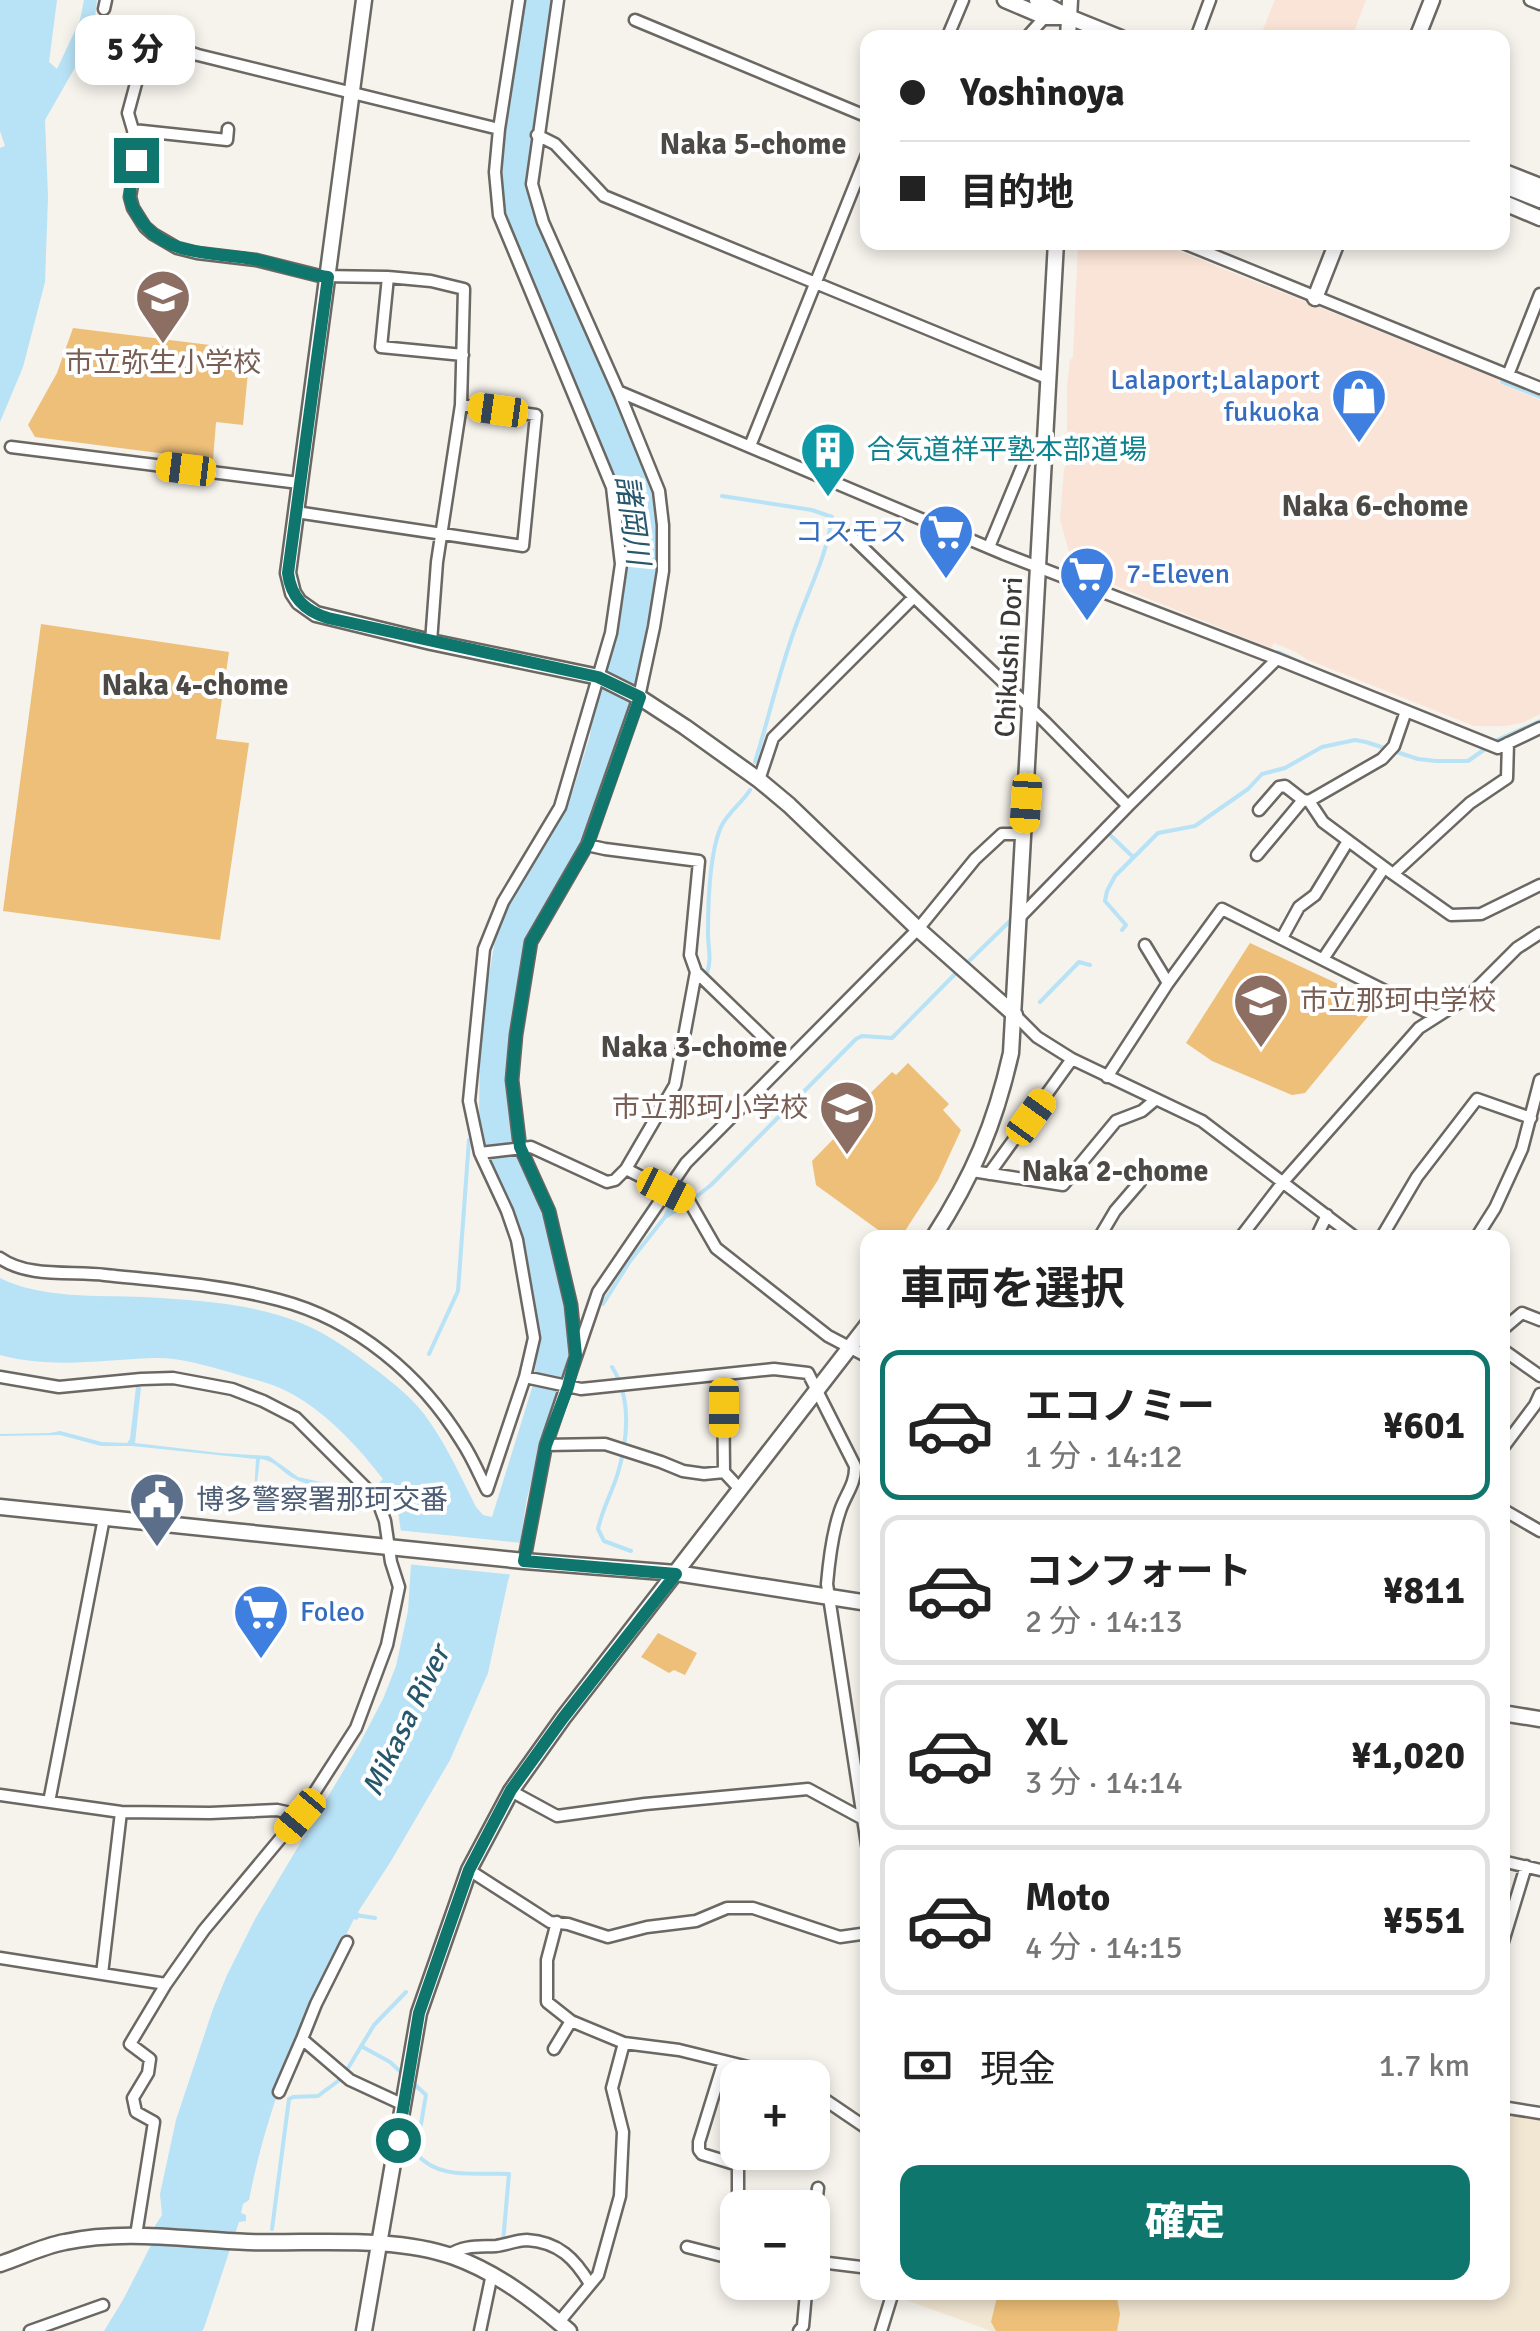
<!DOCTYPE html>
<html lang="ja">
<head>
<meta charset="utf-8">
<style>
	:root { --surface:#fff; --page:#f6f6f6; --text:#222; --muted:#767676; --line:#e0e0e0; --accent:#0f766e }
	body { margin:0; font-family:Signika,"Noto Sans JP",sans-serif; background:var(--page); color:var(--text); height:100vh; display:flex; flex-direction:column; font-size:38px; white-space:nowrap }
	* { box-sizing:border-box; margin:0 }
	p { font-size:32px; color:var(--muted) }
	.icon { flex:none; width:55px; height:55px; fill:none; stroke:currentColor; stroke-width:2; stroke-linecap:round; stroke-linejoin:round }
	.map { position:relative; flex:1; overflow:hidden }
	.drawer { position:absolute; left:860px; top:1230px; width:650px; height:1070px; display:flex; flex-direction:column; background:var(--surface); border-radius:20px; box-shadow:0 5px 15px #0003 }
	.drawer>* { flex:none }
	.top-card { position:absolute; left:860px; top:30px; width:650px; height:220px; border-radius:20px; box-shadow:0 5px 15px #0003; display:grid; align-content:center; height:220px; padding:0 40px; background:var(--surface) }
	.fabs { position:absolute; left:720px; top:2060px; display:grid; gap:20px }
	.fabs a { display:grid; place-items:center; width:110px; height:110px; border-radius:20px; background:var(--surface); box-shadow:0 5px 15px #0003; font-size:50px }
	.end { position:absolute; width:45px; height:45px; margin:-22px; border:12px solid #0f766e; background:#fff; box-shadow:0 0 0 5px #fff }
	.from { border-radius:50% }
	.bubble { position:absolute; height:70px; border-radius:20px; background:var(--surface); box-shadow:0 5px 15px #0003; font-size:32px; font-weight:800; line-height:70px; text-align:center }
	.car { position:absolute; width:30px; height:60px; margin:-30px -15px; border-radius:12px; box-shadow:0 0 8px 2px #0007; background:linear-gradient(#f5c518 24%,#345 0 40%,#f5c518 0 76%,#345 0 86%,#f5c518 0) }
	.top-card b { display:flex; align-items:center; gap:35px; height:95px; font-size:38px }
	.top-card b+b { border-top:2px solid var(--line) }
	.top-card i { width:25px; height:25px; background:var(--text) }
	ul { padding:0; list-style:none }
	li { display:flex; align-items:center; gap:30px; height:150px; margin:0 20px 15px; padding:0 20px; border:5px solid var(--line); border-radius:20px }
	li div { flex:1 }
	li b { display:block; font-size:38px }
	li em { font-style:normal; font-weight:800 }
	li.active { border-color:var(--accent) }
	li>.icon { width:90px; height:90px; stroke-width:1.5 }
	h2 { padding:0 40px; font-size:45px; line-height:120px }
	.pay { display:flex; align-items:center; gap:25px; height:110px; padding:0 40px; font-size:38px }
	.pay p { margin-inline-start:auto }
	.cta { display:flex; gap:20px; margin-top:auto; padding:20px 40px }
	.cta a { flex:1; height:115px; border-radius:20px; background:var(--accent); color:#fff; font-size:40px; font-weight:800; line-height:115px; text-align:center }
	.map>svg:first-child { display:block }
</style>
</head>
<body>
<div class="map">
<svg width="1540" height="2331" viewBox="0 0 1540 2331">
	<rect width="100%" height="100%" fill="#f6f2ec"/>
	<path fill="#fae4d7" d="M1275 0H1366L1352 37H1260Z
		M1078 243H1159L1500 380 1499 383 1540 400V714L1522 723 1505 726H1474L1306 659 1296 652 1274 643 1271 648 1074 569 1060 520 1064 470 1067 462V388L1070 360 1073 357Z"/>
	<path fill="#f2e7d3" d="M1503 2111 1540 2117V2331H991L898 2297V2292H1502Z"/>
	<path fill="#edbf79" d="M73 328 250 350 243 425 216 422 213 460 35 437 28 425 57 373Z
		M41 624 229 652 216 739 249 743 220 940 3 911Z
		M1250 943 1379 1003 1305 1093 1292 1095 1212 1061 1186 1043Z
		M908 1063 949 1104 943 1110 961 1130 938 1180 901 1237H888L816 1185 812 1161 851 1121 847 1116 892 1072 896 1075Z
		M658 1633 697 1653 685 1675 674 1670 669 1673 641 1657Z
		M998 2293H1116L1120 2314 1117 2331H996L991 2322Z"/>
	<path fill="#b8e2f6" d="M0 0H57L49 62 57 69 80 20 84 0H97L94 25 81 57 45 120 48 197 45 282 23 367 0 422V148L5 146 0 131Z
		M523 0H554L528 166 534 210 651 487 659 547 658 585 638 685 584 842 527 941 520 971 512 1029 508 1090 514 1141 549 1232 565 1295 570 1350 565 1375 560 1379 556 1394 559 1399 538 1457 527 1498 520 1543 508 1581 488 1673 450 1760 391 1861 358 1912 360 1915 357 1920 354 1919C308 2008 268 2101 249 2200L243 2204 241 2213 246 2215V2221L239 2222 204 2328 202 2331H104L123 2300 143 2261 151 2245 155 2226 162 2215 160 2194 176 2120 213 2009 227 1975 255 1919 360 1743 383 1699 396 1666 408 1611 411 1564 401 1532 397 1505 387 1483 382 1488 378 1484 383 1479C359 1448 329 1415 294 1395 274 1383 251 1379 229 1372 204 1365 179 1357 153 1358 100 1360 53 1369 0 1355V1278C42 1299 97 1295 143 1297 195 1300 252 1303 301 1323 330 1335 354 1353 379 1372 394 1384 412 1398 424 1414 445 1442 460 1475 476 1507L483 1515 492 1517 532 1388 539 1345 535 1301 521 1235 487 1165 479 1128 480 1028 496 934 510 900 556 827 573 790 590 736 592 721C614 637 635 586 617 496L501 209 498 160Z
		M136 1387H141L135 1443 220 1453 269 1456 298 1477 339 1486 351 1482 352 1486C336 1492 311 1487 295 1479 282 1473 275 1460 260 1459L253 1514 256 1459 132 1446H101L60 1435 0 1436V1434L50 1433 60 1431 102 1442 127 1443 130 1439Z"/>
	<path fill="#f6f2ec" d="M397 1530 522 1543 514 1575 406 1564Z"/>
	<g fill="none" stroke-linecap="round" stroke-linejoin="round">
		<path stroke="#b8e2f6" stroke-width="4" d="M1502 382 1540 397
			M722 496 812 510 832 517C827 556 808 591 795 628 779 672 769 717 755 762
			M1274 657 1278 652 1310 667
			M1495 741 1540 721
			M1107 832 1132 856
			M1122 930 1126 925 1105 901 1107 891 1115 876 1158 833 1195 826 1248 789 1262 774 1285 768 1322 747 1355 740 1366 742 1418 759 1436 761H1468L1488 747
			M966 964 1013 918
			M707 973C712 959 708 948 708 933 708 902 709 857 720 829 726 814 742 803 750 790
			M1040 1002 1079 962 1090 965
			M665 1217 687 1204 711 1185 856 1039 862 1036 892 1038 959 970
			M603 1304 630 1261 665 1217 675 1198
			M429 1354 458 1291 469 1140
			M612 1367C632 1398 628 1441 617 1476 611 1494 602 1510 598 1529L604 1541 631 1551
			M662 1808 702 1804
			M838 1810 859 1823
			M355 1915 375 1918
			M361 2046 390 2062 403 2074
			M413 2083 426 2095 416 2153C438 2181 479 2172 509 2174L503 2242
			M272 2229 289 2099 293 2097 318 2096 342 2078 374 2025 406 1992"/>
		<g stroke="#6b6762" stroke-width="15">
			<path id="street" d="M558 0 532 184 543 222 620 395 659 491 663 525V571L654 627 639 697 587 845 531 942 516 1035 512 1080 520 1147 549 1211 571 1305 576 1355
				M1530 0 1540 4
				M104 9 106 0
				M635 20 868 117
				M110 27 198 55 499 129 495 172 499 215 612 487 621 564 611 633 560 807 503 902 484 949 469 1101 480 1153 507 1211 517 1240 534 1338 525 1377
				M947 38 963 0
				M1026 38 1045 17
				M1196 38 1210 0
				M148 39 128 113 133 130 136 160 130 197 133 208 145 227 153 234 177 248 197 253 256 260 320 276 388 277 431 281 464 289 461 405 437 562 431 642
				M499 129 519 0
				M133 130 227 140 228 129
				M537 135 555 144 604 196 1049 379
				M1181 242 1540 388
				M388 277 381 347 463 355
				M1508 375 1540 294
				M620 392 1004 554 1277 659 1498 748 1540 728
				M750 446 868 152
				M11 447 299 483
				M296 512 523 546 536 415 461 405
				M989 547 1025 460 1045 440
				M914 597 1045 722 1128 806 1277 659
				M1406 711 1394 746 1382 759 1309 801 1323 822 1393 874 1470 803 1507 778 1508 743
				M759 780 773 738 914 597 851 536
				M1259 810 1279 787 1285 786 1303 800
				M587 845 605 849 699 861 690 955 696 972 675 1085 626 1169
				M1257 855 1303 800 1309 801
				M1393 874 1451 915 1481 914 1540 885
				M1020 917 1128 806
				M1282 938 1299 907 1315 895 1348 841
				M1323 959 1384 868
				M696 972 787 1060
				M1168 983 1222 909 1435 1016
				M1015 1015 1037 1037 1072 1059 1202 1121 1356 1238
				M1107 1077 1168 983 1145 945
				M480 1153 531 1147 607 1182 615 1180 626 1169 689 1201 716 1248 828 1336 868 1357
				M972 1171 1063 1185 1116 1121 1142 1111 1155 1100
				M989 1174 1072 1059
				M1099 1238 1115 1211 1140 1182
				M1240 1238 1283 1182 1419 1028 1469 996 1517 948 1540 933
				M1316 1238 1327 1215
				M1381 1238 1417 1177 1477 1099 1531 1118
				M1476 1238 1495 1208 1522 1149 1540 1080
				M0 1258C28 1278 72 1271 105 1275 163 1281 223 1285 279 1300 356 1320 421 1375 462 1442 472 1457 479 1474 487 1490L525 1377 581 1389 774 1369 808 1373 855 1466C856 1484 845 1495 840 1511 832 1534 829 1561 827 1584L868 1851
				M1502 1330 1522 1313 1540 1320
				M1502 1349 1540 1376
				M723 1376 724 1472 739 1488
				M0 1377 59 1387 141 1379 173 1378 232 1389 263 1401 296 1418 377 1499 385 1521 391 1562 399 1587 387 1645 356 1728 300 1815
				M546 1445 605 1444 661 1462 683 1471 704 1474 724 1472
				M1502 1449 1535 1405 1540 1394
				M1502 1509 1540 1531
				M524 1561 546 1445 598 1292 686 1163 918 929 975 859 1002 834H1024
				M511 1791 557 1816 645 1804 808 1789 867 1821
				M0 1795 121 1812 210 1813 277 1810 300 1815 204 1930 166 1984 130 2044 150 2059 148 2073 133 2098 136 2112 154 2122 136 2235
				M49 1802 104 1518
				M1502 1861 1540 1870
				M469 1870 550 1922 568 1924 608 1937 647 1927 696 1921 727 1908H753L840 1937 868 1933
				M347 1942 316 2004 302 2039 350 2080 404 2105
				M1502 1945 1526 1866
				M0 1958 166 1984
				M102 1974 121 1812
				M624 2043 679 2050 793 2078
				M554 2049 571 2021 547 2002V1960L557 1922
				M724 2061 699 2142V2150L702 2154 738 2165V2208
				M812 2091 868 2129
				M279 2092 302 2039
				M1502 2107 1540 2113
				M812 2237 818 2188
				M687 2247 738 2260
				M449 2255C464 2245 478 2247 496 2246 506 2245 517 2240 527 2240 559 2242 575 2259 590 2284
				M727 2258 738 2209
				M812 2261 861 2267
				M559 2322 598 2275 620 2196 623 2132 612 2088 624 2043 571 2021
				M30 2331 103 2305
				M480 2331 492 2274
				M799 2331 803 2326 807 2282
				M881 2331 893 2292"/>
		</g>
		<g stroke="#6b6762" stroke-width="19">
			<path id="secondary" d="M364 0 288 573 293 593 299 602 316 614 431 642 599 677 639 697 685 727 759 780 789 805 918 929 1015 1015
				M1005 0 1045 17H1068
				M1037 0 1069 17 1121 38
				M1068 38 1070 0
				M1417 38 1432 0
				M1502 171 1540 186
				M1502 185 1540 200
				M1502 202 1540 218
				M1315 298 1337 242
				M933 1238C973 1176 995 1124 1011 1053L1056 242
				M0 1507 524 1561 676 1573 868 1603
				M1502 1713 1540 1719
				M0 2264C21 2257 43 2246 65 2242 125 2229 188 2240 248 2242 312 2244 393 2235 454 2257 498 2273 534 2301 569 2331
				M364 2331 419 2013 469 1870 511 1791 563 1718 868 1324"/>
		</g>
		<use href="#street" stroke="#fff" stroke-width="10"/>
		<use href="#secondary" stroke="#fff" stroke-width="14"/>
	</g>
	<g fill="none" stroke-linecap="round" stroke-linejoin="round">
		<path stroke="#0f766e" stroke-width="12" d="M136 160C134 172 129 186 130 198 131 206 136 213 140 219 165 257 214 252 253 259 278 264 303 274 328 277L288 573C291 598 305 611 328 618L598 677 640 697 588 844 531 942 516 1035 512 1080 520 1147 549 1211 571 1305 576 1355 568 1387 546 1445 524 1561 676 1574 563 1718 511 1790 469 1870 419 2013 398 2140"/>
	</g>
	<defs>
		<g id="school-pin" transform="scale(2.875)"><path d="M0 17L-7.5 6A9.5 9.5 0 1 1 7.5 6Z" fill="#8d6e63" stroke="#fff"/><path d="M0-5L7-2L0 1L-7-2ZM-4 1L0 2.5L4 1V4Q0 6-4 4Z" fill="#fff"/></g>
		<g id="shop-pin" transform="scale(2.875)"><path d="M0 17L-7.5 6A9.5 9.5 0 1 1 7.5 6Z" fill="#3f7fe0" stroke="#fff"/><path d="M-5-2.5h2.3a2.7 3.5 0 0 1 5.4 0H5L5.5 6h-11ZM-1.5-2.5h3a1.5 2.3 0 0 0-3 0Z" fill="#fff"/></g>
		<g id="building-pin" transform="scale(2.875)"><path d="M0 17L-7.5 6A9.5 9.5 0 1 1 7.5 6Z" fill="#0f9aa8" stroke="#fff"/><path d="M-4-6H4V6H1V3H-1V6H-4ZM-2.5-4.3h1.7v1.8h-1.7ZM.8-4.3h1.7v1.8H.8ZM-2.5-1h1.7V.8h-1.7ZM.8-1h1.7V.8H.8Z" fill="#fff"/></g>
		<g id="supermarket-pin" transform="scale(2.875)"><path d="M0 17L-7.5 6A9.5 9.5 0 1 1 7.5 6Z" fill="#3f7fe0" stroke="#fff"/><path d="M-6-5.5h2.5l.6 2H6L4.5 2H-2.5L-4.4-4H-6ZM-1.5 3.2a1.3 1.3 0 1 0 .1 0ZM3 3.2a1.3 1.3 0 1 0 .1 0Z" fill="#fff"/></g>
		<g id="civic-pin" transform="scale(2.875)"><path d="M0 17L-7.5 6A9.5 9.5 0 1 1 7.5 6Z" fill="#5c6f8a" stroke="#fff"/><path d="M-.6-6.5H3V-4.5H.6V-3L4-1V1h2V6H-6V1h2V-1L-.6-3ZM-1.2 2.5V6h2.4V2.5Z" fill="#fff"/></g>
	</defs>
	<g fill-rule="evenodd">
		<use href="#school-pin" x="163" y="297"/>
		<use href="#shop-pin" x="1359" y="396"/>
		<use href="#building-pin" x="828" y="450"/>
		<use href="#supermarket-pin" x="946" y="532"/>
		<use href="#supermarket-pin" x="1087" y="574"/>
		<use href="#school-pin" x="1261" y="1001"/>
		<use href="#school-pin" x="847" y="1108"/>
		<use href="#civic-pin" x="157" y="1500"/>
		<use href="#supermarket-pin" x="261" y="1612"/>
	</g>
	<g text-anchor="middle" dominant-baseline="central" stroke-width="8" stroke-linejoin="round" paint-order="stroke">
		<g font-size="28" fill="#785e54" stroke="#fff">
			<text x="163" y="363">市立弥生小学校</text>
			<text x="1300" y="1001" text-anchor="start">市立那珂中学校</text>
			<text x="808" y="1108" text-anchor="end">市立那珂小学校</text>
		</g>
		<g font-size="28" fill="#366cbe" stroke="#fff" text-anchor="end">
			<text x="1320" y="380">Lalaport;Lalaport<tspan x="1320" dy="32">fukuoka</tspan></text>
			<text x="907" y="532">コスモス</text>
			<text x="1126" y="574" text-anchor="start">7-Eleven</text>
			<text x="300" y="1612" text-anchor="start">Foleo</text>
		</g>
		<g font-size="28" fill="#0d838f" stroke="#fff" text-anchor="start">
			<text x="867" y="450">合気道祥平塾本部道場</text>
		</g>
		<g font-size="28" fill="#3d3b38" stroke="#fff">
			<text transform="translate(1009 657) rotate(-87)">Chikushi Dori</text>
		</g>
		<g font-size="28" fill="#4e5e75" stroke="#fff" text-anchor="start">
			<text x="196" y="1500">博多警察署那珂交番</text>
		</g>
		<g font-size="30" font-weight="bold" fill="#4d4944" stroke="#fff">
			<text x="753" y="144">Naka 5-chome</text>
			<text x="1375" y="506">Naka 6-chome</text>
			<text x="195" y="685">Naka 4-chome</text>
			<text x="694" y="1047">Naka 3-chome</text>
			<text x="1115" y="1171">Naka 2-chome</text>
		</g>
		<g font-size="30" font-style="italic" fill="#26576c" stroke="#fff">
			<text transform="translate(632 520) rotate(82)">諸岡川</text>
			<text transform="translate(406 1721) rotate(-64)">Mikasa River</text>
		</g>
	</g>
</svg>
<div class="fabs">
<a>+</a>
<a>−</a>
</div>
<i class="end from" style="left:398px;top:2140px"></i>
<i class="end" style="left:136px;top:160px"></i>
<div class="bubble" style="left:75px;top:15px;width:120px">5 分</div>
<i class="car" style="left:498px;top:410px;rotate:278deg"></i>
<i class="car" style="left:186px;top:469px;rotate:277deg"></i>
<i class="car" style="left:1026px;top:803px;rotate:184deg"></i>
<i class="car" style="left:1031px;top:1117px;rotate:36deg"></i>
<i class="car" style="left:666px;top:1190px;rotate:117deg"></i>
<i class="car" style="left:724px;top:1408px;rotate:180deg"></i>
<i class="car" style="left:300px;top:1816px;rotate:220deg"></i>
<div class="top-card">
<b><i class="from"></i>Yoshinoya</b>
<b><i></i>目的地</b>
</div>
<section class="drawer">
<h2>車両を選択</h2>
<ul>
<li class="active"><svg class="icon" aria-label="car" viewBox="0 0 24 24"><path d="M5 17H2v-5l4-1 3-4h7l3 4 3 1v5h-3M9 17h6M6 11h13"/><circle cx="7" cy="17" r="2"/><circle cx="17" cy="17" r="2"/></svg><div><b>エコノミー</b><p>1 分 · 14:12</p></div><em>¥601</em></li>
<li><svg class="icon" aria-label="car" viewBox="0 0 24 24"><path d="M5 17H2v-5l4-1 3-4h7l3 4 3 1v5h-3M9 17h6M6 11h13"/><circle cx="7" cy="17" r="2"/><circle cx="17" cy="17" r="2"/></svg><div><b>コンフォート</b><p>2 分 · 14:13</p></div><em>¥811</em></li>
<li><svg class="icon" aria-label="car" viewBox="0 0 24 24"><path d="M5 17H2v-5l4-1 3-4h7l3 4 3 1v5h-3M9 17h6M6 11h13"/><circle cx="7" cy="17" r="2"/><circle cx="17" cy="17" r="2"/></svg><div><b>XL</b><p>3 分 · 14:14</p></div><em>¥1,020</em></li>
<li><svg class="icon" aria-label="car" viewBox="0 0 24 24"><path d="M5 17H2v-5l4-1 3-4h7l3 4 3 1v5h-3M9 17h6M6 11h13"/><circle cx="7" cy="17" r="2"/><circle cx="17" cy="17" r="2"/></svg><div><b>Moto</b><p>4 分 · 14:15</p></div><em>¥551</em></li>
</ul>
<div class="pay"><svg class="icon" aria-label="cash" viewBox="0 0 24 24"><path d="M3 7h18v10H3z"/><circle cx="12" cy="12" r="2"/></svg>現金<p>1.7 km</p></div>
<div class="cta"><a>確定</a></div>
</section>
</div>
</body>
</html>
